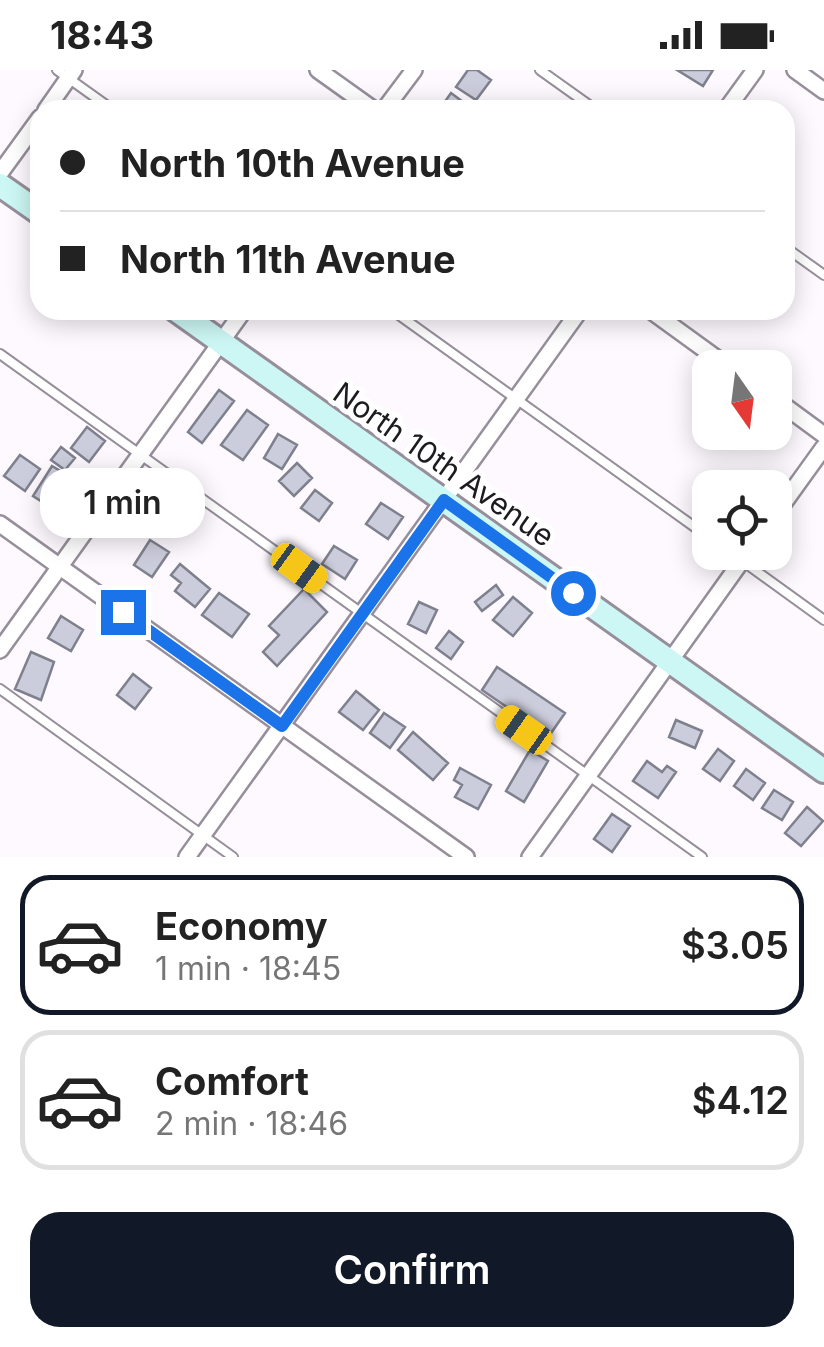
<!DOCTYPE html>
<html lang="en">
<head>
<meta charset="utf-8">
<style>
	:root { --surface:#fff; --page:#f6f6f6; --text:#222; --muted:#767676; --line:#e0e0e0; --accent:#111827 }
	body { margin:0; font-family:Inter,sans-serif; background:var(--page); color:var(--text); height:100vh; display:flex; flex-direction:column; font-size:38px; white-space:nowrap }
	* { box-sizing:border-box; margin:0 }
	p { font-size:32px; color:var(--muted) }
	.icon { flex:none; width:55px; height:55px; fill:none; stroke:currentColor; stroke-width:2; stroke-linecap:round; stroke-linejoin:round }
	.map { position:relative; height:787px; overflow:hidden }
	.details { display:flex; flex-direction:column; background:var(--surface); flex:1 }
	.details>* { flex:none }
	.guide { position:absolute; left:30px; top:30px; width:765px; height:220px; border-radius:30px; box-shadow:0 5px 25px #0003; display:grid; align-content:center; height:220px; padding:0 30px; background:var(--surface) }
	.needle { width:65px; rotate:166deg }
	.tools { position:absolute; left:692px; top:280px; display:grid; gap:20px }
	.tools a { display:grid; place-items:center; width:100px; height:100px; border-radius:20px; background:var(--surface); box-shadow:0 5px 25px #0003; font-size:50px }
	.end { position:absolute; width:45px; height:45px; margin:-22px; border:12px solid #1a73e8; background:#fff; box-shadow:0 0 0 5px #fff }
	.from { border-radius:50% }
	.bubble { position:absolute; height:70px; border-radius:30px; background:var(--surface); box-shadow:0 5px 25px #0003; font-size:32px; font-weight:600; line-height:70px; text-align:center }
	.car { position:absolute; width:30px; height:60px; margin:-30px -15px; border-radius:12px; box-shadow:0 0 8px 2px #0007; background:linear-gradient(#f5c518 24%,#345 0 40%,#f5c518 0 76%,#345 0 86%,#f5c518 0) }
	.guide b { display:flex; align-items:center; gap:35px; height:95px; font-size:38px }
	.guide b+b { border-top:2px solid var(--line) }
	.guide i { width:25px; height:25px; background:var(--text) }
	ul { padding:18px 0 0; list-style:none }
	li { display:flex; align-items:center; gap:30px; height:140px; margin:0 20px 15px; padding:0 10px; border:5px solid var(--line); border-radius:30px }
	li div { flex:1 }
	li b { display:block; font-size:38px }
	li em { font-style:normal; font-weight:600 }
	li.selected { border-color:var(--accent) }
	li>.icon { width:90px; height:90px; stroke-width:1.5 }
	.cta { display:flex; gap:20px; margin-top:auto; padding:20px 30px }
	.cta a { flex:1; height:115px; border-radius:30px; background:var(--accent); color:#fff; font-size:40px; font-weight:600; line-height:115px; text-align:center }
	.status { display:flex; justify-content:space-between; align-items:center; height:70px; padding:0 50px; background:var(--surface); direction:ltr }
	.status svg { height:28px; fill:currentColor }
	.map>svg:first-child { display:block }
</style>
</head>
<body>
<div class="status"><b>18:43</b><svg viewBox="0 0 49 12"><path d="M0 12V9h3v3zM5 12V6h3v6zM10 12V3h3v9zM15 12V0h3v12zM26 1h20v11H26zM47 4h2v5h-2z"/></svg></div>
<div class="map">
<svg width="824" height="787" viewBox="0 0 824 787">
	<rect width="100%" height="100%" fill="#fdf9fe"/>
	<path fill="#cccddc" stroke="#7f808d" stroke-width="2.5" d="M468 0H477L491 10 476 30 456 17Z
		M677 0H713L703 16Z
		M451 23 471 38 469 40H439Z
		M219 320 234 331 202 373 188 362Z
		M247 340 268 355 243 390 221 375Z
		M87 357 105 371 89 392 71 378Z
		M278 364 297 375 282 399 264 388Z
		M61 377 75 388 65 400 51 390Z
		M20 385 40 399 25 421 4 406Z
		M297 393 312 408 294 426 279 411Z
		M52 396 74 409 55 440 33 426Z
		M315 420 332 433 319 451 301 438Z
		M381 433 403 447 388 469 366 454Z
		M150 470 169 482 152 507 134 495Z
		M334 476 357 490 345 509 322 494Z
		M180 494 210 519 195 537 175 521 181 513 171 505Z
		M496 515 503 525 482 541 475 532Z
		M304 519 327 542 277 596 263 582 279 565 269 556Z
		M219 523 249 544 232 567 202 545Z
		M513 527 532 543 513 566 493 550Z
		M419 532 437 540 426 563 408 554Z
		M61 546 83 560 71 581 48 568Z
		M449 561 463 572 451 589 436 578Z
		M31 582 54 592 41 630 15 619Z
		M497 597 565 643 549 666 482 620Z
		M133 604 151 618 135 639 117 625Z
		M356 621 379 640 363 660 339 642Z
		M384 643 405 657 390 678 370 663Z
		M676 650 702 661 695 678 669 667Z
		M413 662 448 693 433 710 398 680Z
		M718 679 734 691 720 711 703 699Z
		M530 680 548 691 524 732 506 721Z
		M647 691 662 702 667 696 676 702 658 728 633 711Z
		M460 698 491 715 478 739 455 727 462 715 454 710Z
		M746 699 765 713 753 730 734 716Z
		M774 720 793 732 782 750 762 738Z
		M807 737 823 751 801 776 785 763Z
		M612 744 630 756 612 782 594 769Z"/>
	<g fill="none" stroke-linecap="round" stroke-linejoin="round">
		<g stroke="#968e9a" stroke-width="12">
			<path id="lane" d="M57 0 113 40
				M540 0 596 40
				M785 177 824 205
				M392 240 710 468
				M0 284 702 787
				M730 482 824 550
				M0 619 233 787"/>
		</g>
		<g stroke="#968e9a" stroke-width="20">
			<path id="street" d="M318 0 374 40
				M795 0 824 21
				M46 40 74 0
				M384 40 414 0
				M726 40 755 0
				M0 103 40 48
				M650 240 730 298
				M775 329 824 365
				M775 445 824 377
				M0 454 466 787
				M0 580 244 240
				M187 787 580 240
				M530 787 748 482"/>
		</g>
		<g stroke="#968e9a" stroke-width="28">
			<path id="secondary" d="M0 115 40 143
				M176 240 824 701"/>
		</g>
		<use href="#lane" stroke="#fff" stroke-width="8"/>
		<use href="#street" stroke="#fff" stroke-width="15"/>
		<use href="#secondary" stroke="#ccf7f4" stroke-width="22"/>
	</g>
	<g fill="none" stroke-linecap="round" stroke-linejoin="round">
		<path stroke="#1a73e8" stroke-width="12" d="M123 542 282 656 444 430 573 523"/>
	</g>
	<g text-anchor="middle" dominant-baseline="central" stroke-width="10" stroke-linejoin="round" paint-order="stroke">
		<g font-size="30" fill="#1e1b20" stroke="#fff">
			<text transform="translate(444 394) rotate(35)">North 10th Avenue</text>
		</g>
	</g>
</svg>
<div class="tools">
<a><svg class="needle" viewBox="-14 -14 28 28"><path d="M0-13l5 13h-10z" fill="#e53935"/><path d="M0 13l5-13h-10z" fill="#767676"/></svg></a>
<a><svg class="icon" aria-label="locate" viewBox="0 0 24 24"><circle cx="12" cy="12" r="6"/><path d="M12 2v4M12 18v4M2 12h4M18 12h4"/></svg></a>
</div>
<i class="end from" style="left:573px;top:523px"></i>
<i class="end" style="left:123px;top:542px"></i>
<div class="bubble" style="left:40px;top:398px;width:165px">1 min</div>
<i class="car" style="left:299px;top:498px;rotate:126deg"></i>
<i class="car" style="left:524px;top:660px;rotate:305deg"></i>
<div class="guide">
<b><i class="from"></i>North 10th Avenue</b>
<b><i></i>North 11th Avenue</b>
</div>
</div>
<section class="details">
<ul>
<li class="selected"><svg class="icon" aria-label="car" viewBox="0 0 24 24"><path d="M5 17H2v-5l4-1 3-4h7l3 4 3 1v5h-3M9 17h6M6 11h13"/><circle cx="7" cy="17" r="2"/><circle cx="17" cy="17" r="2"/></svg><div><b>Economy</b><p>1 min · 18:45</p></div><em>$3.05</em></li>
<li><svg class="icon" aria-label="car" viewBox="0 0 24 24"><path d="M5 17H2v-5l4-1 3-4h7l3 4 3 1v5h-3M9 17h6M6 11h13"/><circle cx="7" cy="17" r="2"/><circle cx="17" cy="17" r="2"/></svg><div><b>Comfort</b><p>2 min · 18:46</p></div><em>$4.12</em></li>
</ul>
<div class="cta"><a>Confirm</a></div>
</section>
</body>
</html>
